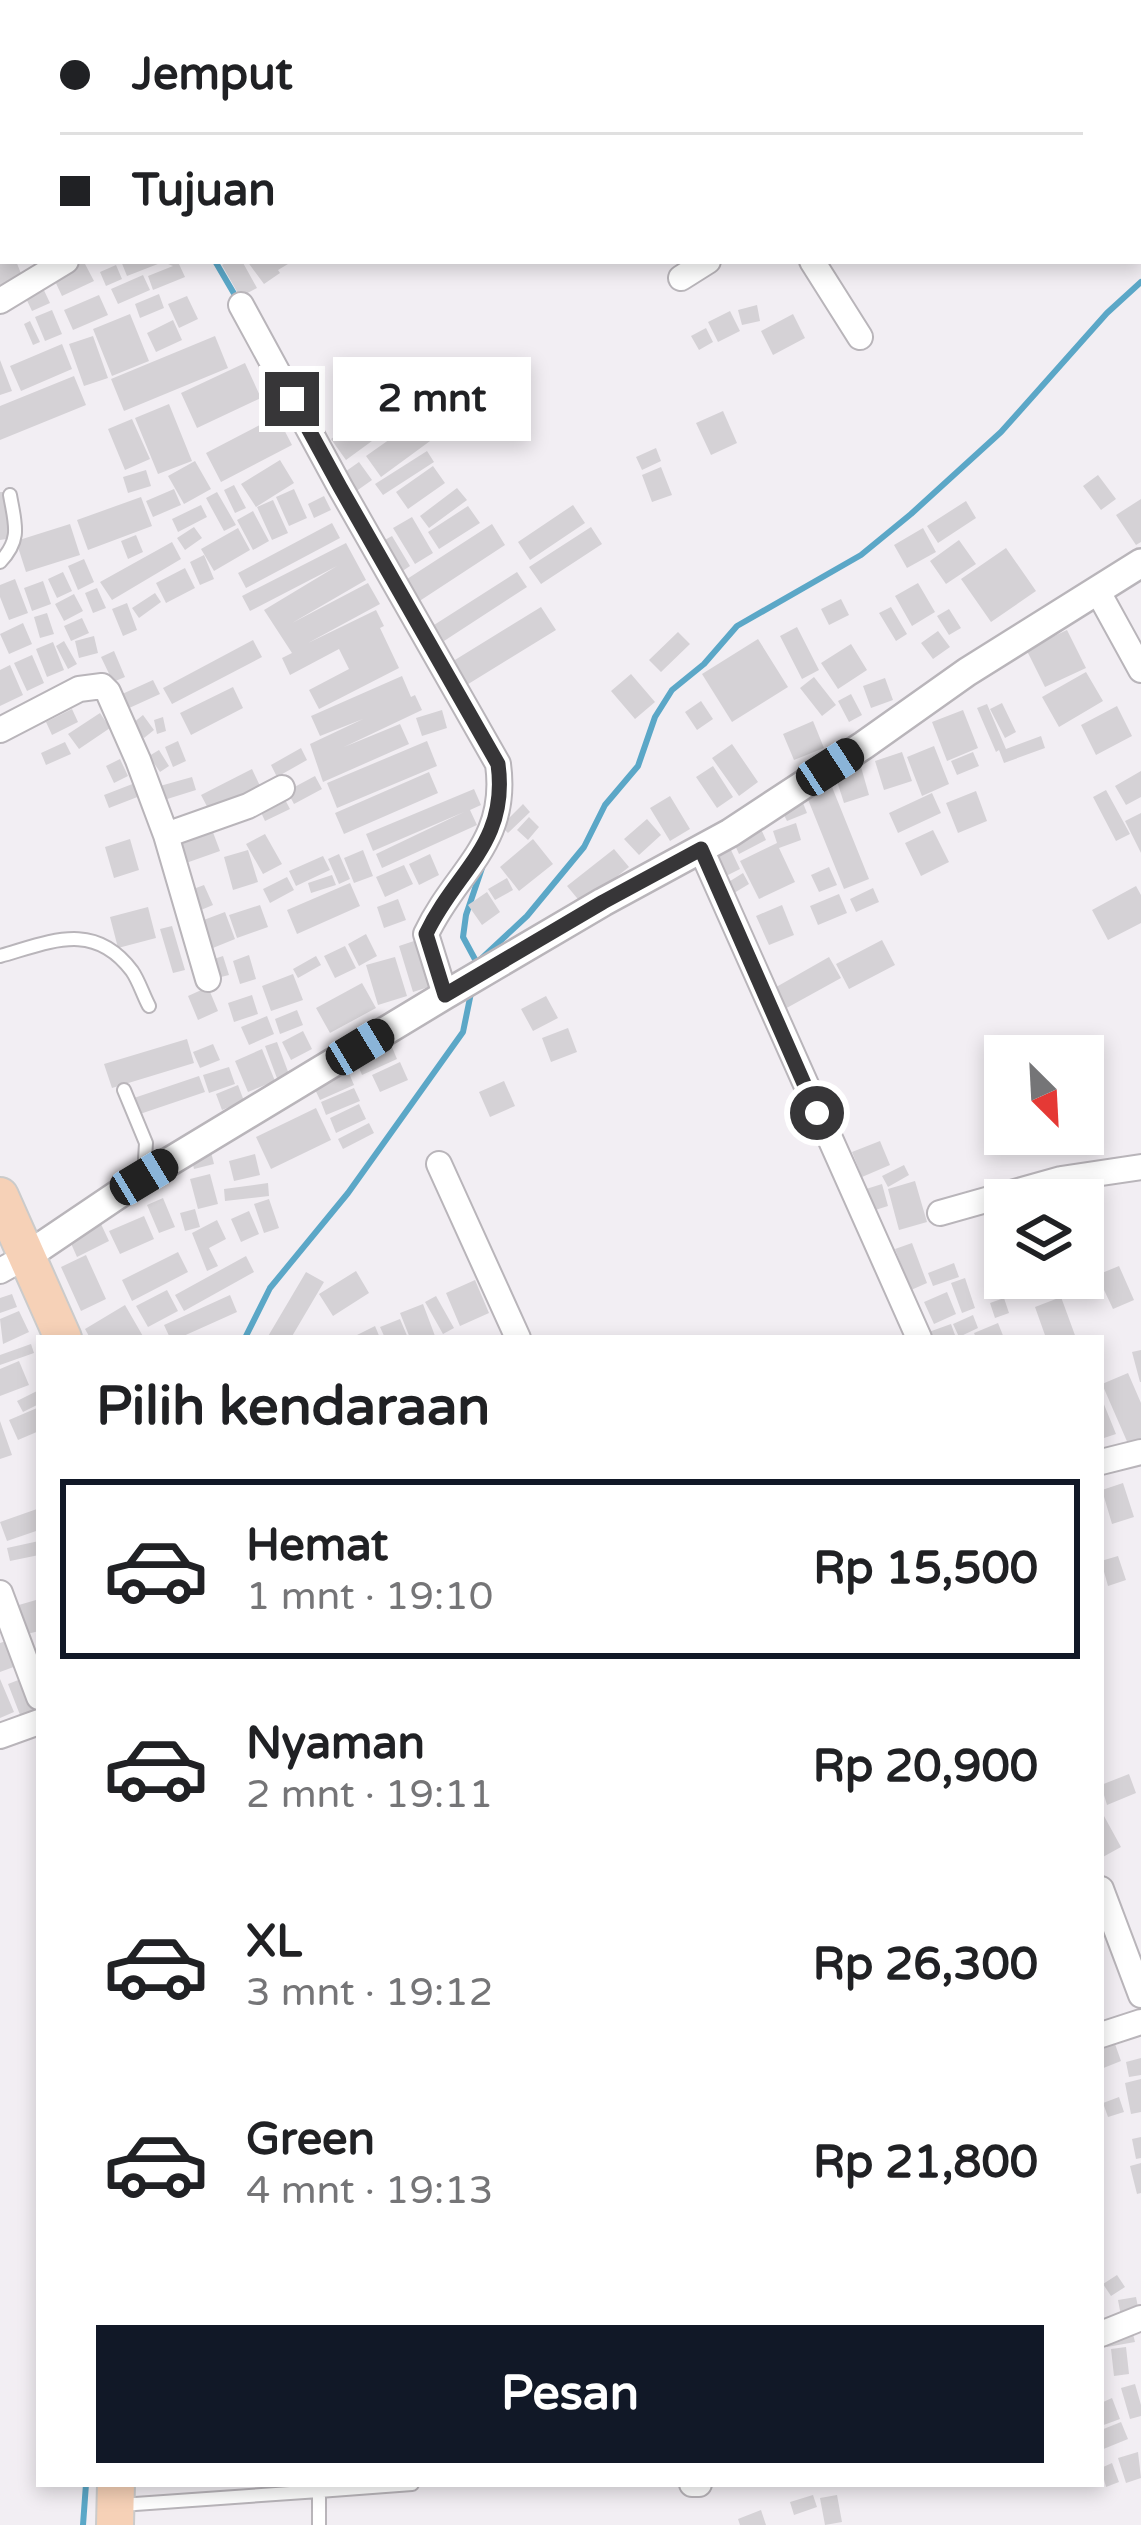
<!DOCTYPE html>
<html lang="id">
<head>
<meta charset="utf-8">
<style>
	:root { --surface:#fff; --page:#f6f6f6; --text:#202124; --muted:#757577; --line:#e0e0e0; --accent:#111827 }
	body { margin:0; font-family:"Varela Round",sans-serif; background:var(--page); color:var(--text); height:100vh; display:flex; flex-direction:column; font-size:45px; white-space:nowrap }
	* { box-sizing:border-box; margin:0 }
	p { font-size:39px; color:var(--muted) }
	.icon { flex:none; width:66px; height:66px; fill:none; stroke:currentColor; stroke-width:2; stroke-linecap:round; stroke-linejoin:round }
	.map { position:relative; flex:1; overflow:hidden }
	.sheet { position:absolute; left:36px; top:1335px; width:1068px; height:1152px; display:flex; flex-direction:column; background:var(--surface); border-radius:0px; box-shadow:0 6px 18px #0003 }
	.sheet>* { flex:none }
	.hud { position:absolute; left:0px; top:0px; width:1143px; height:264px; box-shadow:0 6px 18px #0003; display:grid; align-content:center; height:264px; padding:0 60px; background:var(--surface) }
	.needle { width:78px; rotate:156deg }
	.buttons { position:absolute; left:984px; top:1035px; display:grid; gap:24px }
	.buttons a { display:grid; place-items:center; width:120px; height:120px; border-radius:0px; background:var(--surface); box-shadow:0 6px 18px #0003; font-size:60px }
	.end { position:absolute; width:54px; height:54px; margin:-27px; border:15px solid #373638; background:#fff; box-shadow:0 0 0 6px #fff }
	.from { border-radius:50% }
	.bubble { position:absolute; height:84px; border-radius:0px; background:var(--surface); box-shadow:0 6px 18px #0003; font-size:39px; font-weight:700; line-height:84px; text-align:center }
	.car { position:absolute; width:36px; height:72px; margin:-36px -18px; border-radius:15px; box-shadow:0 0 9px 3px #0007; background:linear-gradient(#222 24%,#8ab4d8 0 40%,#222 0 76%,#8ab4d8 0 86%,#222 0) }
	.hud b { display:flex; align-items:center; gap:42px; height:114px; font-size:45px }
	.hud b+b { border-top:3px solid var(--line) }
	.hud i { width:30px; height:30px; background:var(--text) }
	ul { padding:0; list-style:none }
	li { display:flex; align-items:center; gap:36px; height:180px; margin:0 24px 18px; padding:0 36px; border:6px solid transparent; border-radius:0px }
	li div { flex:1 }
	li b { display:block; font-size:45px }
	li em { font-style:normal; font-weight:700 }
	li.active { border-color:var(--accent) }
	li>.icon { width:108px; height:108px; stroke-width:1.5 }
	h2 { padding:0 60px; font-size:54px; line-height:144px }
	.cta { display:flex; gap:24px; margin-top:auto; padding:24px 60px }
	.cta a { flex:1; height:138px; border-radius:0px; background:var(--accent); color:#fff; font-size:48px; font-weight:700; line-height:138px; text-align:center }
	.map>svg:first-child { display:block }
</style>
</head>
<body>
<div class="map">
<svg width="1141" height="2525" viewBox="0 0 1141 2525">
	<rect width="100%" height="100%" fill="#f2eef3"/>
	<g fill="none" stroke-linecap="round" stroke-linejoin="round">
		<path stroke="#5ba7c7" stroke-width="6" d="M335 0 336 3
			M215 261 236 297 240 299
			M481 959 527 916 584 847 605 805 638 766 655 717 672 690 704 664 737 626 861 555 911 514 1001 432 1107 313 1141 282
			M477 963 463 937 466 915 483 865
			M245 1338 270 1288 348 1193 463 1032 471 993
			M83 2525 86 2484"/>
	</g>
	<path fill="#d5d2d6" d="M0 261H16L24 281 0 291Z
		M121 261H180L179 264 185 277 153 290 148 276 173 266 163 262 127 276Z
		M229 261H242L257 288 240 297 222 265Z
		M247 261H293L278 270 280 273 264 284Z
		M84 262 94 281 62 296 53 277Z
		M116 265 122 279 106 286 100 272Z
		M143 275 150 290 118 304 111 289Z
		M41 284 50 303 32 311 23 292Z
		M159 294 164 308 140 318 135 304Z
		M99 295 108 315 73 330 64 310Z
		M187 296 198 319 179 328 168 304Z
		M757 305 760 321 742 325 738 310Z
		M52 310 62 334 45 341 35 317Z
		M730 311 740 331 718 342 708 322Z
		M130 314 149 361 112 376 93 329Z
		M793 314 805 338 773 355 761 331Z
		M173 320 182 340 156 352 147 333Z
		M30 321 40 342 33 345 24 324Z
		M706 328 713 342 699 350 691 336Z
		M93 336 108 378 84 386 69 344Z
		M215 336 228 368 124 411 111 379Z
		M62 344 72 369 21 391 10 366Z
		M0 360 12 391 0 395Z
		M245 363 261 398 197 428 181 393Z
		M74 376 86 405 0 440V406Z
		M413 379 428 400 346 460 331 439Z
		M169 404 192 461 158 474 135 418Z
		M723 411 737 443 711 455 696 423Z
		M427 413 441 433 381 477 366 456Z
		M277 416 292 445 221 482 206 453Z
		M132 419 150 459 125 470 108 429Z
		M656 448 661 461 642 470 636 457Z
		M427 451 434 462 383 495 375 484Z
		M280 460 294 483 256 507 241 484Z
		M195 461 211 489 184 504 168 476Z
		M359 462 372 480 355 492 342 474Z
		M433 466 445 483 408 509 396 492Z
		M661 467 672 495 652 502 642 475Z
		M146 470 151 486 128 493 123 477Z
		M1098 475 1116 499 1101 510 1083 486Z
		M234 485 246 508 235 513 224 490Z
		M457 488 467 500 429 528 420 516Z
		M174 489 181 505 153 517 146 501Z
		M294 489 307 518 289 526 276 497Z
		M0 492H5L12 538 0 540Z
		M217 492 236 525 224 531 206 498Z
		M324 496 331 510 314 518 308 504Z
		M141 497 152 526 88 550 77 520Z
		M1141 499V542L1136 545 1116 515Z
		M273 500 288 533 272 540 257 507Z
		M966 501 976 518 938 543 927 526Z
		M201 505 207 517 178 532 172 519Z
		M573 505 585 523 530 560 518 542Z
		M468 506 480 523 439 549 428 532Z
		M253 511 269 541 253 550 237 520Z
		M412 517 433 553 415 564 393 528Z
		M332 523 340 538 246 588 238 573Z
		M70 524 80 555 26 572 16 541Z
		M492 524 505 545 418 602 404 581Z
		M194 527 202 538 185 550 177 538Z
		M591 527 602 544 541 584 529 567Z
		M238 528 250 550 214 571 201 549Z
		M923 528 936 552 907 568 894 545Z
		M136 535 143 552 128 559 121 541Z
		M392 536 410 566 401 572 383 541Z
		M959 540 976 564 946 584 930 561Z
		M172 542 181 559 112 600 100 582Z
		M346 543 366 580 292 623 368 583 380 604 308 643 376 610 384 626 380 628 399 668 319 709 309 690 349 669 339 649 290 675 282 658 292 653 264 610 337 566 250 611 242 596Z
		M1006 548 1036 591 991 622 961 579Z
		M204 555 214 579 200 585 190 562Z
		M84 559 94 582 78 590 68 566Z
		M185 568 195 588 166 603 156 583Z
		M63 572 72 591 57 598 48 579Z
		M517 572 527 587 444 641 434 625Z
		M15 579 28 613 9 620 0 597V585Z
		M43 581 51 604 32 611 24 588Z
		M918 583 935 612 912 626 895 596Z
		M97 588 106 608 93 613 85 593Z
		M155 593 161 602 139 618 132 608Z
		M74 594 83 611 64 621 55 604Z
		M841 599 849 615 829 625 821 609Z
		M127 603 137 630 123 636 112 609Z
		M541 607 556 630 465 686 450 663Z
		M891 607 907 634 896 641 879 613Z
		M949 609 961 628 949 635 937 616Z
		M47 613 54 634 40 638 34 617Z
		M82 618 89 633 71 641 64 626Z
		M23 623 32 644 9 654 0 634Z
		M797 627 819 670 802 679 780 636Z
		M1067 630 1086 668 1045 687 1026 649Z
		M938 631 950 647 933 659 921 643Z
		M678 632 690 644 661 672 649 660Z
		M94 636 98 653 79 658 75 641Z
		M758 639 788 687 732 722 702 674Z
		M253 640 262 657 172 704 163 688Z
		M64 641 77 664 68 669 56 646Z
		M53 642 64 670 47 677 36 649Z
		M851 644 867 670 838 689 821 663Z
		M114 651 125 677 113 682 101 657Z
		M32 655 44 683 27 691 14 663Z
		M10 665 23 695 0 706V670Z
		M1086 672 1103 701 1059 727 1042 697Z
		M631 674 655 702 635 719 611 691Z
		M402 676 411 697 415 695 422 710 344 747 400 724 409 744 323 782 310 744 363 719 320 736 311 716Z
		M814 677 836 705 822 716 800 688Z
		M885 678 893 700 871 708 863 686Z
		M153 680 160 694 127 709 120 695Z
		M233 687 243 708 191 735 180 713Z
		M851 694 862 715 849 722 838 701Z
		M701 701 713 719 697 730 685 712Z
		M1002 703 1016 732 1005 738 990 709Z
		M987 704 1006 749 1041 736 1045 748 1004 763 999 750 996 752 977 708Z
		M1117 706 1132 736 1096 755 1081 725Z
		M72 709 78 722 52 735 46 722Z
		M442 710 447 728 422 736 416 718Z
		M963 710 978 748 947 761 932 722Z
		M100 713 110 728 79 749 68 734Z
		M143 715 154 730 144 738 133 723Z
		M163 717 166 731 157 734 154 720Z
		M813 721 824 748 794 760 783 734Z
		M178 741 186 761 173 767 165 747Z
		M427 741 437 766 337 808 327 783Z
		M65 742 71 754 46 765 41 753Z
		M732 744 758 782 739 796 712 758Z
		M934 746 949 784 922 796 907 757Z
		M301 748 307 760 277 777 271 765Z
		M159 750 169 766 160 772 149 756Z
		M902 752 912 781 884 790 875 761Z
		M973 752 979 766 957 775 951 761Z
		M120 759 128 776 114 783 106 766Z
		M713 766 733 797 717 808 696 777Z
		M861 767 869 795 844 803 835 775Z
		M252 769 261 788 211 814 201 795Z
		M1141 771V797L1126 805 1115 786Z
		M429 772 438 793 344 834 335 813Z
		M315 776 322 789 294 804 287 791Z
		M192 777 196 790 164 800 160 786Z
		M830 782 869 879 844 889 805 792Z
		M135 783 140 796 109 808 104 795Z
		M474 789 481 805 470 810 477 825 382 868 376 854 464 812 373 851 366 834Z
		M1106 790 1130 834 1116 841 1093 797Z
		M976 791 987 821 958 833 946 803Z
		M932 793 941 813 898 833 889 813Z
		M282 794 290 809 265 821 258 806Z
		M670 796 690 829 670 841 650 808Z
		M801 798 807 813 787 821 780 807Z
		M523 804 530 812 508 833 501 826Z
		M1141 813V853L1125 821Z
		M529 817 539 827 528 840 517 830Z
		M647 819 661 835 639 855 624 839Z
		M796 823 801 840 779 848 795 882 759 899 740 861 777 843 773 831Z
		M211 827 220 851 186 863 177 839Z
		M761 829 766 840 739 854 734 843Z
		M933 830 949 862 921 876 905 843Z
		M265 834 282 864 263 874 246 844Z
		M130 839 139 870 114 878 105 847Z
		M533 839 553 864 519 891 500 867Z
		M614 849 629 867 582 904 567 886Z
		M248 850 258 882 233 890 224 857Z
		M363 850 373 876 354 883 344 858Z
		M731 850 740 869 724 877 715 857Z
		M339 854 350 879 339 884 328 859Z
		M430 854 439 875 419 885 409 864Z
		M323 856 330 870 296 886 289 871Z
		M404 865 413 884 385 897 376 877Z
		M829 867 837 885 819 892 811 875Z
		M743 873 749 884 734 893 727 883Z
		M332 875 336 885 311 893 308 883Z
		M287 877 294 890 270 903 263 889Z
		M507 878 513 890 495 900 488 889Z
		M350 883 360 906 297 934 287 910Z
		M204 885 213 905 196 912 188 891Z
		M1136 886 1141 895V923L1108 940 1092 910Z
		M873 888 879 902 856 912 850 899Z
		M487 892 500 912 482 925 468 905Z
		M839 894 847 913 818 925 810 906Z
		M398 899 406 920 384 928 377 907Z
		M260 905 268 927 237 938 229 915Z
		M782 905 794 935 769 945 756 916Z
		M148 907 156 938 118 948 110 917Z
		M225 912 235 939 203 952 193 924Z
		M172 926 185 970 173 973 160 929Z
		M366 934 377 956 359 966 348 944Z
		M420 939 435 985 413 992 399 946Z
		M882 940 895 965 849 989 836 964Z
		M345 946 356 968 335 978 324 956Z
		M249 955 256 979 240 984 233 961Z
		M223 956 229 975 213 979 208 961Z
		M316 956 321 965 298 978 293 969Z
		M395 957 407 996 378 1005 366 965Z
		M829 957 841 978 783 1010 771 990Z
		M293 974 303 1000 271 1011 262 986Z
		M362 983 376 1008 330 1033 316 1008Z
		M208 987 218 1011 198 1020 188 996Z
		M252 995 258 1014 234 1022 228 1003Z
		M546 996 558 1018 533 1031 521 1009Z
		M297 1010 303 1025 280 1034 275 1019Z
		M267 1016 274 1034 249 1045 241 1027Z
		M568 1028 577 1052 551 1062 542 1038Z
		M303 1031 312 1049 291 1060 282 1042Z
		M187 1039 194 1063 112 1088 104 1064Z
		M389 1040 397 1059 362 1075 354 1055Z
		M277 1042 290 1077 278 1081 265 1046Z
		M213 1044 220 1060 200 1068 193 1052Z
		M262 1049 275 1081 248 1092 235 1061Z
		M400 1062 408 1080 380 1092 372 1075Z
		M345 1064 354 1085 320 1100 310 1079Z
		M229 1067 235 1084 209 1093 203 1075Z
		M199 1076 205 1092 137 1115 131 1099Z
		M504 1081 515 1106 490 1117 479 1092Z
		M238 1085 244 1101 222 1110 216 1094Z
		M354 1088 360 1101 326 1115 321 1102Z
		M359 1104 366 1119 336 1133 330 1118Z
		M316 1108 331 1140 271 1169 256 1137Z
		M369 1123 374 1133 343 1149 338 1139Z
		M880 1141 890 1165 862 1177 852 1152Z
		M210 1148 214 1164 194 1169 190 1153Z
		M255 1154 260 1175 234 1181 229 1161Z
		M904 1165 909 1175 888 1187 882 1176Z
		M210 1174 218 1204 198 1209 190 1179Z
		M915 1181 927 1222 899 1230 888 1189Z
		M268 1183 269 1196 225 1201 224 1189Z
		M882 1184 888 1206 869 1212 863 1190Z
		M163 1198 175 1227 159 1233 147 1205Z
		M269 1199 279 1228 264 1233 254 1204Z
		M195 1209 200 1227 185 1231 180 1213Z
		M249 1211 259 1234 241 1242 231 1219Z
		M144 1216 154 1239 120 1254 109 1231Z
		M217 1220 226 1239 209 1248 218 1266 207 1271 192 1233Z
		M101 1224 109 1241 77 1257 69 1239Z
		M912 1243 927 1283 911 1290 895 1249Z
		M178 1252 188 1272 132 1301 122 1280Z
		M86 1255 106 1299 81 1311 61 1267Z
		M246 1256 254 1272 184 1311 175 1295Z
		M954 1263 959 1277 933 1286 928 1273Z
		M1119 1266 1134 1300 1113 1309 1097 1275Z
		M356 1271 369 1293 333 1316 319 1294Z
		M306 1272 324 1282 291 1338H267Z
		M965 1278 975 1308 962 1313 951 1283Z
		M1030 1278H1056L1059 1288 1027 1296 1023 1280Z
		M475 1280 489 1313 460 1326 446 1293Z
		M167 1290 178 1311 148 1327 136 1306Z
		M947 1292 956 1314 934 1324 924 1302Z
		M12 1294 17 1307 0 1313V1298Z
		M230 1295 237 1312 179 1338H170L164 1325Z
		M436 1296 454 1328 443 1334 425 1302Z
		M1061 1297 1076 1338H1046L1035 1307Z
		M1004 1298 1009 1313 995 1318 990 1303Z
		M423 1304 435 1336 410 1338 400 1313Z
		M125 1305 144 1338H90L85 1329Z
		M19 1311 29 1332 3 1344 0 1319Z
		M973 1315 978 1328 959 1337 953 1324Z
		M400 1319 408 1338H385L380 1327Z
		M998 1323 1004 1338H976L974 1333Z
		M951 1324 955 1335 928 1338 926 1333Z
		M375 1326 380 1338H351Z
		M31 1344 34 1353 0 1365V1355Z
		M1141 1350V1382H1140L1132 1352Z
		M19 1361 29 1385 0 1396V1369Z
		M1128 1373 1141 1403V1441L1129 1446 1102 1384Z
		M39 1390V1404L23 1412 17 1401Z
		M1101 1397 1116 1434 1101 1439Z
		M37 1408 39 1431 18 1440 9 1420Z
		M0 1421 12 1455 0 1459Z
		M1123 1483 1134 1517 1112 1524 1102 1490Z
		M37 1509 39 1530 7 1541 0 1522Z
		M39 1541V1555L10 1561 7 1548Z
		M1118 1556 1126 1580 1108 1586 1101 1561Z
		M36 1600 39 1631 19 1636 12 1607Z
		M9 1640 19 1665 0 1672V1643Z
		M0 1679 14 1712 0 1718Z
		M21 1679 36 1714 22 1720 8 1684Z
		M1129 1774 1136 1793 1107 1805 1101 1785Z
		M1104 1816 1121 1847 1101 1858V1818Z
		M1115 2044 1121 2061 1101 2069V2049Z
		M1141 2058V2075L1129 2077 1126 2062Z
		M1141 2079V2112L1131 2114 1125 2083Z
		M1119 2097 1124 2112 1108 2117 1103 2103Z
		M1141 2137V2158L1136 2159 1132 2139Z
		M1141 2163V2193L1137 2194 1130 2166Z
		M1117 2275 1125 2287 1111 2296 1103 2284Z
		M1136 2297 1139 2312 1121 2316 1118 2300Z
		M1133 2334 1135 2342 1107 2347 1106 2338Z
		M1126 2347 1129 2374 1114 2376 1111 2349Z
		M1135 2384 1141 2405V2416L1130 2419 1121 2388Z
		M1112 2398 1120 2419 1101 2426V2403Z
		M1121 2422 1128 2439 1101 2450V2430Z
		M1138 2452 1141 2478 1126 2483 1118 2458Z
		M1112 2463 1119 2482 1106 2487 1101 2468Z
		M813 2495 817 2507 794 2515 790 2502Z
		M837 2495 842 2522 825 2525 820 2498Z
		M761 2510 766 2525H740L738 2519Z"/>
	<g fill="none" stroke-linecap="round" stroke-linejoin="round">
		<g stroke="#b9b5ba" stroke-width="16">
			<path id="service" d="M0 562C22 539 15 524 10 495
				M0 956C50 942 94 920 132 971 139 981 143 995 149 1006
				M124 1090 146 1143 144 1176
				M319 2491 412 2484
				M121 2505 319 2491V2525"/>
		</g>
		<g stroke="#b9b5ba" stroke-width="28">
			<path id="minor" d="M638 0 640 3
				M812 261 860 337
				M681 278 708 261
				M0 301 66 261
				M241 305 340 487 498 764C509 844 456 870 426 934L445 995
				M1097 590 1141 670
				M0 730 79 689 102 686 108 692 138 760 166 835 208 979
				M166 835 248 806 282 788
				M701 849 919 1338
				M439 1164 518 1338
				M940 1213 1061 1179 1141 1167
				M0 1271 27 1256
				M1101 1462 1141 1452
				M0 1593 39 1697
				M0 1736 39 1722
				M1101 1889 1141 1995
				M1101 2035 1141 2022
				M1101 2334 1141 2318
				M692 2484H699"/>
		</g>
		<g stroke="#b9b5ba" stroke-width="32">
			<path id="tertiary" d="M27 1256 144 1177 445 995 603 902 730 833 864 745 967 672 1141 563"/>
		</g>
		<g stroke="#cbcbcb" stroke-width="40">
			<path id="primary" d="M0 1196 63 1338
				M115 2525 116 2484"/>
		</g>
		<use href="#service" stroke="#fff" stroke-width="12"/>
		<use href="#minor" stroke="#fff" stroke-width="24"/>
		<use href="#tertiary" stroke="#fff" stroke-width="27"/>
		<use href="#primary" stroke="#f6d1b7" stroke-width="36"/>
	</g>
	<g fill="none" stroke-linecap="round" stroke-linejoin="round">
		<path stroke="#373638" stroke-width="15" d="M292 399 340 487 498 764C509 844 456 870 426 934L445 995 603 902 701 849 817 1113"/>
	</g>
</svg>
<div class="buttons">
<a><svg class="needle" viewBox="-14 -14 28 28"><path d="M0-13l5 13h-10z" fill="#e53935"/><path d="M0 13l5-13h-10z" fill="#757577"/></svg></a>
<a><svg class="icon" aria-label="layers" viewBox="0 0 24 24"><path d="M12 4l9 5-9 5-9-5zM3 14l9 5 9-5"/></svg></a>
</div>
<i class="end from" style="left:817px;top:1113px"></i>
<i class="end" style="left:292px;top:399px"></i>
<div class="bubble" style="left:333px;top:357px;width:198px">2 mnt</div>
<i class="car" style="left:830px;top:767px;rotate:57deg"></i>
<i class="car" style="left:360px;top:1047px;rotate:59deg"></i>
<i class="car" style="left:144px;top:1177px;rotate:59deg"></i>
<div class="hud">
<b><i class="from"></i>Jemput</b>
<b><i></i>Tujuan</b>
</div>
<section class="sheet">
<h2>Pilih kendaraan</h2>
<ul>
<li class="active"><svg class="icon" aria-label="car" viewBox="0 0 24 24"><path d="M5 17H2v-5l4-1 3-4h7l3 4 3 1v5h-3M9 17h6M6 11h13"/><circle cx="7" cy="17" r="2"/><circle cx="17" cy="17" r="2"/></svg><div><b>Hemat</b><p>1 mnt · 19:10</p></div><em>Rp 15,500</em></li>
<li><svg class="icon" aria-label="car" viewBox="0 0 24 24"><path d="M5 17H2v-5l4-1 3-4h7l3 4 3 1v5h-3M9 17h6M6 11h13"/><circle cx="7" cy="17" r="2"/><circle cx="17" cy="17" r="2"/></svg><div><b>Nyaman</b><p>2 mnt · 19:11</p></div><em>Rp 20,900</em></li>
<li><svg class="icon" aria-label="car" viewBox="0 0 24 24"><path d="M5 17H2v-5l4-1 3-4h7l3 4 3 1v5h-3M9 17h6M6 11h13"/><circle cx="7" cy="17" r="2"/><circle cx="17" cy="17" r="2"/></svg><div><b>XL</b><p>3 mnt · 19:12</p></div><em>Rp 26,300</em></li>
<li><svg class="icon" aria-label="car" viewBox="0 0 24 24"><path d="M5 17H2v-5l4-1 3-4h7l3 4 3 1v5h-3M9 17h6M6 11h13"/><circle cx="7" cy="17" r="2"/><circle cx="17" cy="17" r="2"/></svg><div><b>Green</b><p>4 mnt · 19:13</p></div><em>Rp 21,800</em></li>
</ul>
<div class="cta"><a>Pesan</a></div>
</section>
</div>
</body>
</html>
